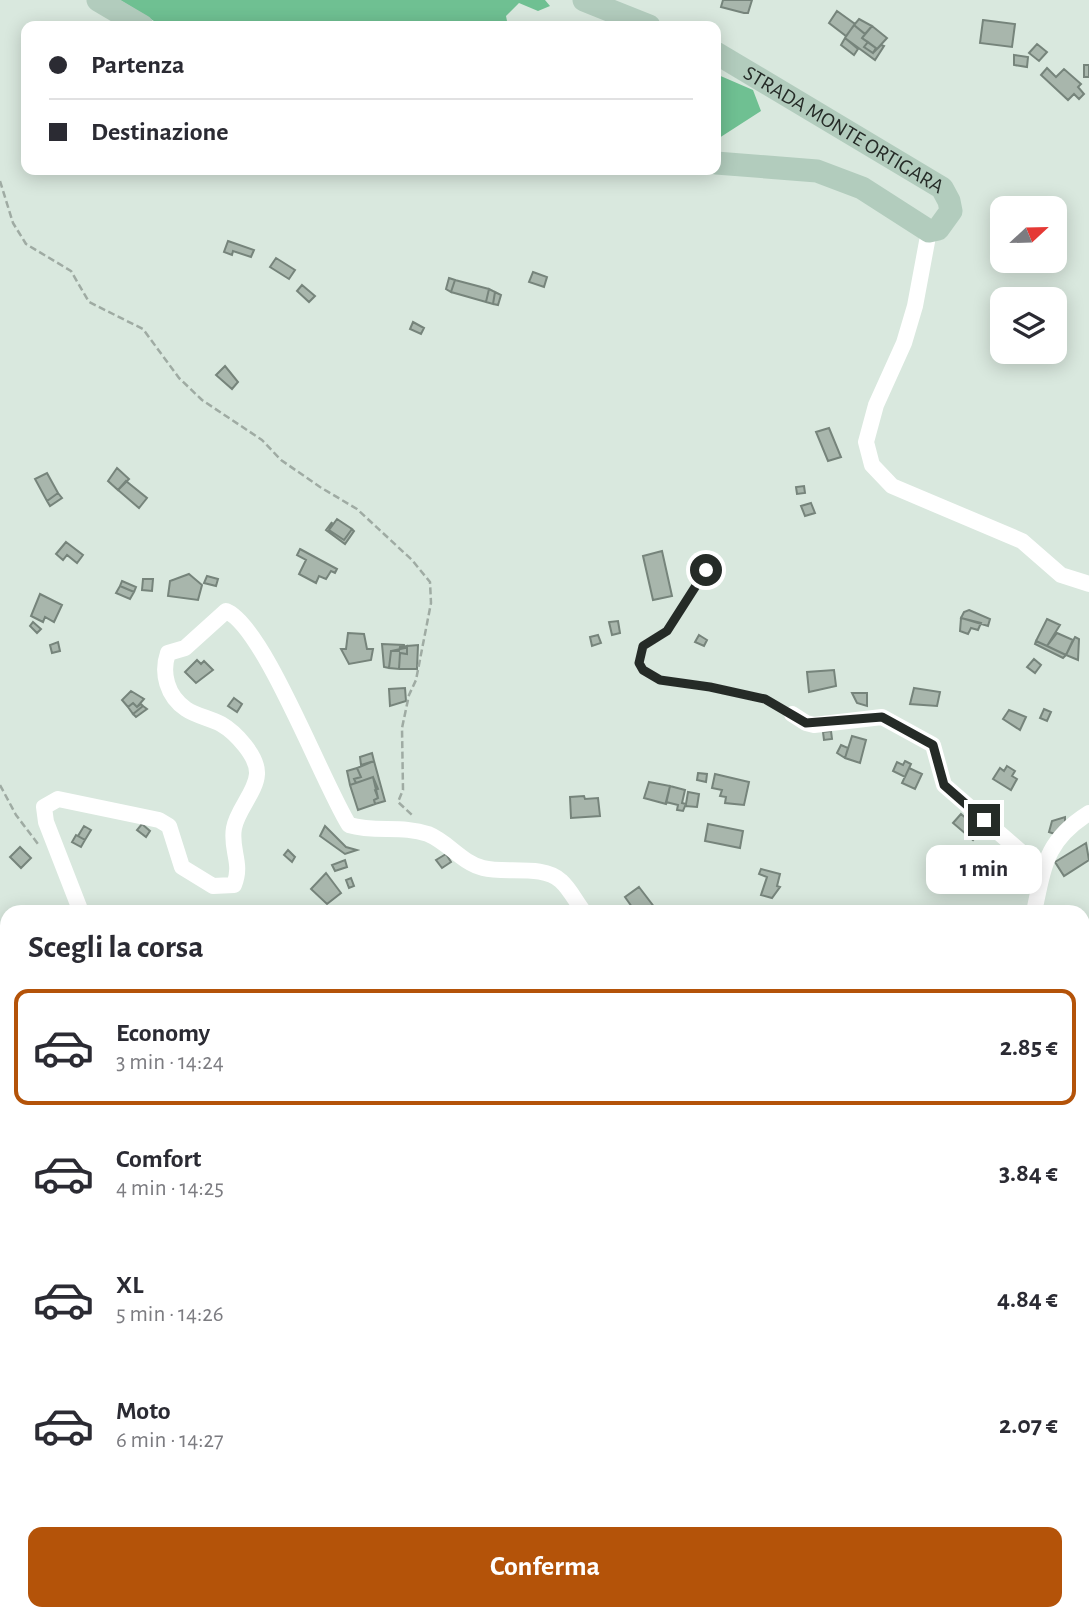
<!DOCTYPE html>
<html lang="it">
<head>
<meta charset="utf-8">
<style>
	:root { --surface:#fff; --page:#f2f2f3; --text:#2b2b33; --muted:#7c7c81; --line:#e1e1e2; --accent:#b45309 }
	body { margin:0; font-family:"Alegreya Sans",sans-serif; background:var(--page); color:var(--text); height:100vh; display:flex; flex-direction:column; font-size:26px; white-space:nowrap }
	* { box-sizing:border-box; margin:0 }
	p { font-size:23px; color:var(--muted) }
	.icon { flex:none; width:38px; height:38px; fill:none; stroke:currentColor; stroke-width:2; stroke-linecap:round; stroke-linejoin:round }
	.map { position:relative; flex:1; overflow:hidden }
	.side { position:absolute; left:0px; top:905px; width:1090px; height:716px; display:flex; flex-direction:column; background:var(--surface); border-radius:21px 21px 0 0; box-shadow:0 4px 18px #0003 }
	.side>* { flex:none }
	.top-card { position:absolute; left:21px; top:21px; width:700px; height:154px; border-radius:14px; box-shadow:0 4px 18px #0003; display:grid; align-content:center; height:154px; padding:0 28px; background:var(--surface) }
	.needle { width:46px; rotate:68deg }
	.buttons { position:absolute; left:990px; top:196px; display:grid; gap:14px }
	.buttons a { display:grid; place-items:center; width:77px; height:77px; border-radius:14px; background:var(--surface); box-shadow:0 4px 18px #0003; font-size:35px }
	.end { position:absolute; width:32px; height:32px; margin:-16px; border:9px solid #252b27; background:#fff; box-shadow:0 0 0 4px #fff }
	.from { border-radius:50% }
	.bubble { position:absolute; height:49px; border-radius:14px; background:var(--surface); box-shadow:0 4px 18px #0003; font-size:23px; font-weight:600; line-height:49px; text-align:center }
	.top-card b { display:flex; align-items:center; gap:24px; height:66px; font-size:26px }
	.top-card b+b { border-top:2px solid var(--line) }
	.top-card i { width:18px; height:18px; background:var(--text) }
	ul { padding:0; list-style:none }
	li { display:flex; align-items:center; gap:21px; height:116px; margin:0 14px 10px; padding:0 14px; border:4px solid transparent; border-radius:14px }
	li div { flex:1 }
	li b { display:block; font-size:26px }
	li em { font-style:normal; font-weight:600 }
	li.on { border-color:var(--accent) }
	li>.icon { width:63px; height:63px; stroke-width:1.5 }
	h2 { padding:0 28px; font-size:32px; line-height:84px }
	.action { display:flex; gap:14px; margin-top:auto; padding:14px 28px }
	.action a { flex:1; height:80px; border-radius:14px; background:var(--accent); color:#fff; font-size:28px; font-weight:600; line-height:80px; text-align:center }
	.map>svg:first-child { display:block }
</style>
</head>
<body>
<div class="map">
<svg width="1089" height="1619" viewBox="0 0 1089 1619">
	<rect width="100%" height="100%" fill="#d9e8de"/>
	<path fill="#6fc092" d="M120 0H545L550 6 538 11 519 3 506 16 508 26H162Z
		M716 74 753 90 761 111 716 140Z"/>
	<path fill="#a8b6ac" stroke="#76847b" stroke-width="2" d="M723 0H752L748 13H744L721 7Z
		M837 11 855 24 846 36 829 23Z
		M859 19 872 26 865 34 854 25Z
		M983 20 1015 24 1012 47 980 43Z
		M854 25 865 34 862 38 868 42 864 47 873 53 881 45 884 46 875 60 845 38Z
		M872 26 887 38 877 49 862 38Z
		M845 38 858 49 854 55 841 45Z
		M868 42 876 48 873 53 864 47Z
		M1037 44 1047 52 1039 61 1029 53Z
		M1014 55 1028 57 1027 67 1014 65Z
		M1084 65H1089V77H1084Z
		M1047 68 1056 77 1064 69 1081 84 1078 87 1084 94 1079 99 1074 94 1068 100 1041 75Z
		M228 241 254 250 251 257 233 251 232 255 224 252Z
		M276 258 295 270 289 279 270 267Z
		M533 272 547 277 544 287 529 282Z
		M449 278 455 280 451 292 446 289Z
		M455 280 489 289 486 302 451 292Z
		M302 285 315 296 309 302 297 291Z
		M489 289 495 292 493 304 486 302Z
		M495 292 501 295 498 305 493 304Z
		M413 322 424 328 421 334 410 329Z
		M225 366 238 382 232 389 216 375Z
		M829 428 841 457 828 461 816 432Z
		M117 468 129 479 118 490 108 481Z
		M47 473 58 493 47 501 35 479Z
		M126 481 147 498 139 508 118 490Z
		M804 486 805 493 797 494 796 487Z
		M58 493 62 498 50 506 47 501Z
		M811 503 815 513 805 516 801 506Z
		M337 519 352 529 344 540 329 530Z
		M332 522 329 530 344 540 352 529 354 531 345 544 326 530Z
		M66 542 83 555 77 563 67 555 63 560 56 554Z
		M300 549 337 569 335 573 331 571 326 579 319 576 316 583 299 574 306 560 297 555Z
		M662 551 672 596 653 600 643 556Z
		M189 574 202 585 198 600 168 596 170 581Z
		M207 576 218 579 216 586 204 583Z
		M143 579H153L152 591 142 590Z
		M122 581 136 587 134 592 120 586Z
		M120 586 134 592 130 599 116 593Z
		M40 594 62 605 54 622 45 617 43 622 31 616Z
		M969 610 990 619 988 626 961 618 964 612Z
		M961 618 981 623 978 630 971 628 968 634 960 631Z
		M1047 619 1060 625 1047 646 1036 641Z
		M618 621 620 633 612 635 609 622Z
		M33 622 41 629 37 633 30 626Z
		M348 633 364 634 367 649H373L371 660 349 664 341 649H346Z
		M1057 633 1073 640 1066 655 1047 646Z
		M598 635 601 643 592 646 590 637Z
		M699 635 707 640 704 646 695 642Z
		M1075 637 1079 639 1078 660 1066 655Z
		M1036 641 1047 646 1066 655 1063 658 1035 644Z
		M58 642 60 651 52 653 50 645Z
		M382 644 404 645 405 648 391 651 389 668 384 667Z
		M418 645 417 669H399L400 653 407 654V646Z
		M407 646V654L400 653 399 669 389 668 391 651H399L400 647Z
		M1034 659 1041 665 1035 673 1027 667Z
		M197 660 201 664 204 661 213 670 196 683 185 672Z
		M834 670 836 686 809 692 807 672Z
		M405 688 406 701 390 706 389 689Z
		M914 688 940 692 937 706 910 704Z
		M131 691 144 699 137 707 133 703 128 707 122 700Z
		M852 693H867V706L857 703Z
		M234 698 242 704 237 712 228 706Z
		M133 703 137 707 141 704 143 706 133 714 128 707Z
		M143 706 147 709 136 717 133 714Z
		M1044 709 1051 712 1047 721 1040 718Z
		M1009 710 1026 717 1020 730 1003 719Z
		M831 731 832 739 824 740 823 732Z
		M852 736 866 740 860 763 845 758Z
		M841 745 848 748 845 758 837 753Z
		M372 753 374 761 361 765 360 757Z
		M374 761 385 801 375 804 374 800 378 798 375 790 378 789 373 777 356 783 354 779 361 777 357 768Z
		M905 761 911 764 905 777 893 771 897 762 903 765Z
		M1007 766 1015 771 1012 776 1017 779 1011 790 993 779 1000 768 1004 771Z
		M357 768 361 777 354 779 356 783 350 785 347 771Z
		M909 768 922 774 915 789 902 783Z
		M698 773 707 774 706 782 697 780Z
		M715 774 749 782 744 805 725 803 726 797 720 796 722 790 712 788Z
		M373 777 378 798 374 800 375 804 358 810 350 785Z
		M649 782 670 786 666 804 644 798Z
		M670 786 685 790 682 803 686 804 688 792 699 794 697 807 685 806 683 811 677 810 678 805 666 802Z
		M584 796 585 799 598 798 600 816 571 818 570 797Z
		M961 814 981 831 973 840 953 823Z
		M1065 817V823L1055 834 1049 832 1052 821Z
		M142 824 150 831 146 837 137 830Z
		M708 824 743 831 740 848 705 841Z
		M84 826 91 830 85 840 78 836Z
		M325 826 346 847 357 850 345 854 320 836Z
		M76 835 85 840 81 847 72 842Z
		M1086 843 1089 860 1064 876 1055 862Z
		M20 847 31 858 21 868 10 857Z
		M288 850 295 857 292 862 284 855Z
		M446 854 451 862 442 868 436 860Z
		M1009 854 1025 869 1013 881 997 866Z
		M345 860 347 867 335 871 332 865Z
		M761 869 780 874 777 886 780 887 772 898 761 895 767 877 759 874Z
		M326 873 341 893 327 904 311 889Z
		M351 878 354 886 349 888 346 880Z
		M639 887 658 912H626L632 907 625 897Z
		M0 1196 7 1201V1207L0 1210Z
		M0 1560 7 1566 6 1589 0 1584Z
		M418 1614 422 1619H400L397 1615Z
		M489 1614H500V1619H489Z"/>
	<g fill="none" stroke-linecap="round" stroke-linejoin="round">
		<path stroke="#9faba3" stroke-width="2.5" stroke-dasharray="7 3.5" stroke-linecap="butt" d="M0 181 13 223 26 244 71 271 89 302 143 329 179 378 202 400 262 440 281 460 320 487 357 509 412 560 430 582 431 603 416 680 409 695 402 728 403 790 398 802 412 815
			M0 785 16 815 38 844"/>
		<path stroke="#fff" stroke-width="8" d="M706 570 667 631 643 646 639 663 643 670 660 680 710 687 765 699 792 714"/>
		<path stroke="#fff" stroke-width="16" d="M929 231 915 306 904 343 876 405 866 442 872 465 892 486 1022 541 1061 575 1089 584
			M792 714 806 723 814 725 882 717 933 745 944 785 1043 871
			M81 912 46 822 44 807 58 799 159 820 169 826 182 867 213 886 234 885C243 863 230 850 234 828 237 810 256 792 257 774 258 756 235 732 221 724 210 718 196 716 186 709 167 696 161 673 168 653L185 648 226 611C264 626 323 784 349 825 375 833 402 825 428 834 448 842 462 863 483 868 506 874 543 864 561 881 570 889 576 902 584 912
			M1034 912C1044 865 1046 840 1089 813
			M1083 1097 1089 1093
			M230 1614 231 1619
			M753 1619 758 1614
			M812 1619 818 1614"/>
		<g stroke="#b2ccbd" stroke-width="23">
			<path d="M98 0 142 26"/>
			<path d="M584 0 649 26"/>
			<path id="s1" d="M716 53 942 188 949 201 951 211 938 229 929 231 862 188 817 171 716 163"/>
		</g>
	</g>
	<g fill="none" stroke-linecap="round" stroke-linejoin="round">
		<path stroke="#252b27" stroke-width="9" d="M706 570 667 631 643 646 639 663 643 670 660 680 710 687 765 699 806 723 882 717 933 745 944 785 984 820"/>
	</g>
	<g text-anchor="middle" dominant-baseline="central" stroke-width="6" stroke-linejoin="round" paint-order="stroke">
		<g font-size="21" fill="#252b27" stroke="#d9e8de">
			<text stroke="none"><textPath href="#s1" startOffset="149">STRADA MONTE ORTIGARA</textPath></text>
		</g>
	</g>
</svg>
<div class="buttons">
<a><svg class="needle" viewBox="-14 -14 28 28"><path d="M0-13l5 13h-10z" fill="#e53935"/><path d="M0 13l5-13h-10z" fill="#7c7c81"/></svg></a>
<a><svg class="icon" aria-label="layers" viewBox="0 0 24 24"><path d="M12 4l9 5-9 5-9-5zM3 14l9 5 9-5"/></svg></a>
</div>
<i class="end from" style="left:706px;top:570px"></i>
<i class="end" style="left:984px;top:820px"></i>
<div class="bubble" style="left:926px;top:845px;width:116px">1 min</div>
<div class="top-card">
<b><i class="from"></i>Partenza</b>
<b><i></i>Destinazione</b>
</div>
<section class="side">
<h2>Scegli la corsa</h2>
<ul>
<li class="on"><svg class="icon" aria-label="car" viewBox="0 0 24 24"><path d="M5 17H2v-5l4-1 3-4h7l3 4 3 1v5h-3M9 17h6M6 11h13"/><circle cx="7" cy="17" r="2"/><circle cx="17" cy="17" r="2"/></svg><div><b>Economy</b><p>3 min · 14:24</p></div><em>2.85 €</em></li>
<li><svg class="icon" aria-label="car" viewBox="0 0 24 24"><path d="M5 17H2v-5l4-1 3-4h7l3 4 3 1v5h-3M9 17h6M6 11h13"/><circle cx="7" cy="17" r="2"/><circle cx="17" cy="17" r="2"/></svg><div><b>Comfort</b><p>4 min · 14:25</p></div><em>3.84 €</em></li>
<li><svg class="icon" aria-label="car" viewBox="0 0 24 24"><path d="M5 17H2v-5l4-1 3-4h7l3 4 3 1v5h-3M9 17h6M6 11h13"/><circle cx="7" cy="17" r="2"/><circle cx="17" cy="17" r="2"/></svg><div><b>XL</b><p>5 min · 14:26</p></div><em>4.84 €</em></li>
<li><svg class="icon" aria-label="car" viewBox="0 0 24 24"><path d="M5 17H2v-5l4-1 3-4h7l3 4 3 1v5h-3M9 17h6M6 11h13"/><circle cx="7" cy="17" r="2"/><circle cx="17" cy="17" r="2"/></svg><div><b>Moto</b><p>6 min · 14:27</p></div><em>2.07 €</em></li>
</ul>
<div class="action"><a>Conferma</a></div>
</section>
</div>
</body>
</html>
